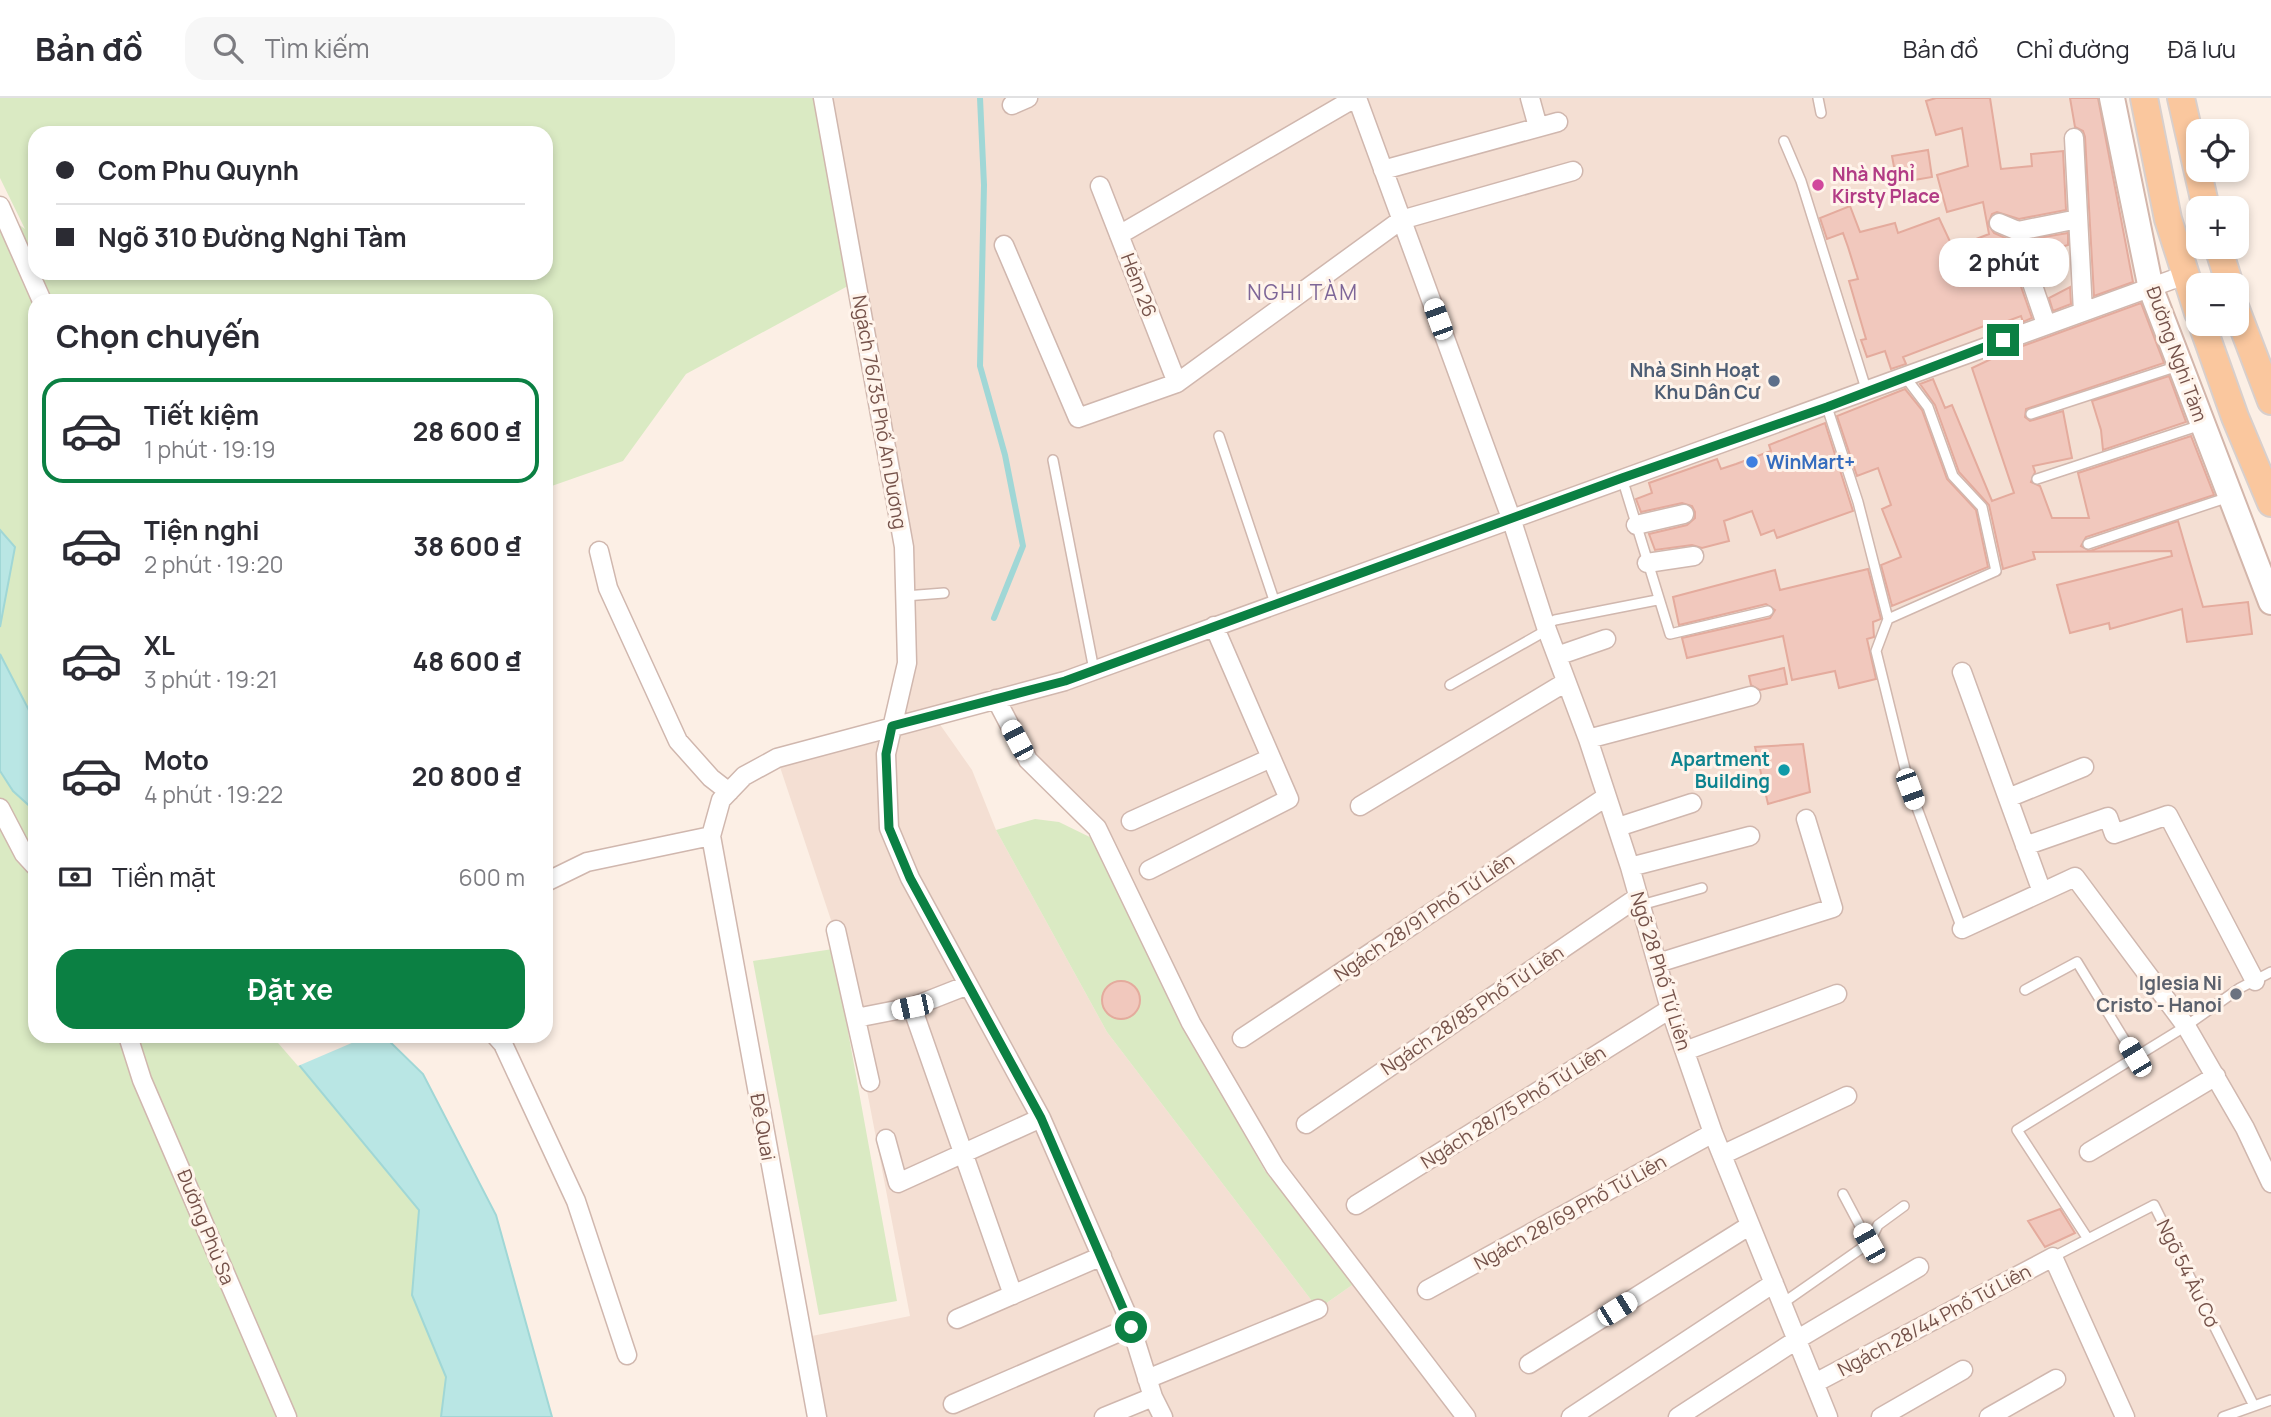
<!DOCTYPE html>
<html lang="vi">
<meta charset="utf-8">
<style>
body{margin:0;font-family:Manrope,sans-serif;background:#f7f7f7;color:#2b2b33;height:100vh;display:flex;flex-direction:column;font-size:26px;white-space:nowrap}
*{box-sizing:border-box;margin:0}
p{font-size:23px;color:#7c7c81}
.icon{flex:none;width:38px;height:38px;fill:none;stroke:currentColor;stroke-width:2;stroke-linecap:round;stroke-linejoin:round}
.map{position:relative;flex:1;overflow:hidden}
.sheet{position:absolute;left:28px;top:196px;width:525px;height:749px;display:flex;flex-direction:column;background:#fff;border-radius:21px;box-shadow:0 4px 10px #0003}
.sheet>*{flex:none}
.guide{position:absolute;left:28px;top:28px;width:525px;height:154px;border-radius:21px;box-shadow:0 4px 10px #0003;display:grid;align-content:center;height:154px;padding:0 28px;background:#fff}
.tools{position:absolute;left:2186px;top:21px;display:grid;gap:14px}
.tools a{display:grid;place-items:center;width:63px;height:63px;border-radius:14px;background:#fff;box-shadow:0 4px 10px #0003;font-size:35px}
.end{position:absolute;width:32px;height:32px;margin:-16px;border:9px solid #0b8043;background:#fff;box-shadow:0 0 0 4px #fff}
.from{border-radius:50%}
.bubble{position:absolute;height:49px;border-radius:21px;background:#fff;box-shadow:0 4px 10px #0003;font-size:23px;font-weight:700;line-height:49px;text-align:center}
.car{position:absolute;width:21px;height:42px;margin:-21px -10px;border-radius:9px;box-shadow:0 0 5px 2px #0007;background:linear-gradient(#fff 24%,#345 0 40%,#fff 0 76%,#345 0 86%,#fff 0)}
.guide b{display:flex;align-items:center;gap:24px;height:66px;font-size:26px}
.guide b+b{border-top:2px solid #e1e1e2}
.guide i{width:18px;height:18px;background:#2b2b33}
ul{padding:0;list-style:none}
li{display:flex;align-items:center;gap:21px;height:105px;margin:0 14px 10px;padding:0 14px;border:4px solid transparent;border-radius:21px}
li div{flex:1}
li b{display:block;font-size:26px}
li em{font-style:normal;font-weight:700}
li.on{border-color:#0b8043}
li>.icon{width:63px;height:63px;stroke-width:1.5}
h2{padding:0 28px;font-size:32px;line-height:84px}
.pay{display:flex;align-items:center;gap:18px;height:77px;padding:0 28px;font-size:26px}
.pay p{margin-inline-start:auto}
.primary-button{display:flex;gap:14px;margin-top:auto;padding:14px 28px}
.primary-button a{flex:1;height:80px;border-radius:21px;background:#0b8043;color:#fff;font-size:28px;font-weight:700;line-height:80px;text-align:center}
header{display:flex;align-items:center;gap:42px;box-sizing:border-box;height:98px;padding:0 35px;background:#fff;border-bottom:2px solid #e1e1e2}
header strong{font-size:33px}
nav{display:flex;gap:38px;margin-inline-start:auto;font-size:24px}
.search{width:490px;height:63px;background:#f7f7f7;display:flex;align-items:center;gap:18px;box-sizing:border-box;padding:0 24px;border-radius:21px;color:#7c7c81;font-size:26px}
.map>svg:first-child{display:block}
.residential{fill:#f4dfd3;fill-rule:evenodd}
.green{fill:#daeac3;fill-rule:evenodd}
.water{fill:#b9e6e4;stroke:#a0d7d6;stroke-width:2}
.pier{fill:#fcefe5}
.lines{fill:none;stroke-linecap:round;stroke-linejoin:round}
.stream{stroke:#a0d7d6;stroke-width:6}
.building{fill:#f1c8bd;stroke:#e4ab9d;stroke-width:2}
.lane-casing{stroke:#d0b7ae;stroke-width:12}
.street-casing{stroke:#d0b7ae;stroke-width:21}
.secondary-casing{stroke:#d3b6ab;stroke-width:28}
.primary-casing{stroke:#d8cfcc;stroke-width:30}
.lane{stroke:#fff;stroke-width:9}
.street{stroke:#fff;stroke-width:18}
.secondary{stroke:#fff;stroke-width:24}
.primary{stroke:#fac79e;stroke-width:26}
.route{stroke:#0b8043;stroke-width:9}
.hotel-dot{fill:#d1479c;stroke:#fff4eb;stroke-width:2.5}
.service-dot{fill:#5c6f8a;stroke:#fff4eb;stroke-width:2.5}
.shop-dot{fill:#3f7fe0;stroke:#fff4eb;stroke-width:2.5}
.culture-dot{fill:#0f9aa8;stroke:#fff4eb;stroke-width:2.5}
.worship-dot{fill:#6b7280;stroke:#fff4eb;stroke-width:2.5}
.labels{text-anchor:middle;stroke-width:6;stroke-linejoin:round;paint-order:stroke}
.hotel-label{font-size:19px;font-weight:bold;fill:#b23c85;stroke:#fff4eb;text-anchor:start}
.street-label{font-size:19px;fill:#75524a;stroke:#fff4eb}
.service-label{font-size:19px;font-weight:bold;fill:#4e5e75;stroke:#fff4eb;text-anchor:end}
.shop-label{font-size:19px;font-weight:bold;fill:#366cbe;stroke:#fff4eb;text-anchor:start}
.culture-label{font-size:19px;font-weight:bold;fill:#0d838f;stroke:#fff4eb;text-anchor:end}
.worship-label{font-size:19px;font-weight:bold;fill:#5b616d;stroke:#fff4eb;text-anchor:end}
.neighbourhood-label{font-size:21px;letter-spacing:2px;fill:#7e6698;stroke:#fff4eb}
</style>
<header>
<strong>Bản đồ</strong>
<div class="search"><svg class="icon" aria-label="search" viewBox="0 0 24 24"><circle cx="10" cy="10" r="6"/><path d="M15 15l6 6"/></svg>Tìm kiếm</div>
<nav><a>Bản đồ</a><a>Chỉ đường</a><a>Đã lưu</a></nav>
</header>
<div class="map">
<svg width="2271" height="1319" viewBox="0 0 2271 1319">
<rect width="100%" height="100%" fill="#fcefe5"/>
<path class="residential" d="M824,0H2111L2151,191L2271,504V1319H817L802,1240L910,1218L839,846L777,660L892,629L907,565L904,449ZM996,602L1028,662L1104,746L1269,1070L1355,1185L1318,1211L1107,934L996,732L972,672L934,618Z"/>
<path class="green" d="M0,0H825L857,183L686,276L623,363L546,390V203H35V624L0,556V529L15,450L0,432V113L25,131L0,80ZM35,35H546V175H35Z
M0,673L13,693L35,713V938H275L419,1112L412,1197L446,1279L441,1319H0Z
M1035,721L1059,724L1104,746L1183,927L1265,1073L1355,1185L1318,1211L1107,934L996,732Z
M833,851L897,1203L819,1217L753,863Z"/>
<path class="water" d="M0,432L15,449L0,529Z
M0,556L35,624V713L13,693L0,673Z
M275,938H384L423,976L496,1117L552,1319H441L446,1279L412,1197L419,1112Z"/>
<path class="pier" d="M272,938H368L298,968Z"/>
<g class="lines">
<path class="stream" d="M980,0L984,87L980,268L1005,357L1023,448L994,520"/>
</g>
<path class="building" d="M1936,0H1990L2001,71L2032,68L2031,56L2063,53L2066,112L2019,121L1997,114L1992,116L1988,126L1994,135L2014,144L2068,135V147L2018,162L2021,169L2018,180L2032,220L2023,224L2021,218L1994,228L1992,225L1903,259L1906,266L1891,271L1885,253L1867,259L1861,242L1866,241L1849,183L1858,181L1848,149L1843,135L1827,141L1820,120L1850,108L1860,134L1895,125L1898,135L1939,120L1953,150L1989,136L1983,104L1947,114L1937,77L1968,68L1962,30L1936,37L1926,3Z
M2070,0H2098L2133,184L2094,198L2085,39L2083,33L2075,29Z
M1928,52L1932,79L1897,85L1892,58Z
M2070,189L2071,206L2053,213L2049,200Z
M2141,205L2164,265L2026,311L2025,319L2030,323L2063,313L2072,360L2033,368L2035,374L2031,384L2040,388L2052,420H2089L2078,375L2191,338L2214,397L2086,439L2081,448L2090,453L2178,423L2203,509L2248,504L2252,536L2187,544L2182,511L2110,531L2109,525L2070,535L2057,487L2172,458L2171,453L2033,454L2035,461L2003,471L1989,407L1959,374L1935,307L1920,286L1933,281L1945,310L1952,307L1992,403L2014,395L1972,270L2006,254Z
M2169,278L2186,324L2103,352L2101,332L2092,303Z
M1905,291L1922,312L1947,381L1976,412L1988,469L1892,508L1881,467L1901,459L1882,411L1891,407L1878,370L1857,378L1837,318Z
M1825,325L1853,413L1777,440L1774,432L1761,437L1752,413L1724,423L1729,443L1702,450L1692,447L1655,452L1649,436L1687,427L1695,420V414L1692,408L1682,405L1641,414L1636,401L1652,395L1649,385L1717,361L1721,371L1736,366L1771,353L1769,347Z
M1868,471L1881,521L1873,524L1874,539L1867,541L1876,581L1839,590L1835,573L1792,582L1783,538L1687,560L1682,540L1770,520L1775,512L1766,506L1679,527L1673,499L1775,472L1780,492Z
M1784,570L1787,586L1760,592L1751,587L1749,578Z
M1803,646L1810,694L1768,706L1755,649Z
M1102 902a19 19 0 1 1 38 0a19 19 0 1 1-38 0Z
M2060,1111L2075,1135L2045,1149L2028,1123Z"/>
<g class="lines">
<g class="lane-casing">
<path id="lane" d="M1818,0L1821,15
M1784,43L1801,83L1867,294
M1827,309L1858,404L1888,521L1876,553L1910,691L1962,831
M2031,316L2178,268
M1219,338L1275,505
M1053,362L1094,572
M1622,380L1670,536L1768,513
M2037,381L2201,327
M2088,446L2229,399
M905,498L944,495
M1888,521L1996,473L1982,409L1953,378L1928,309L1906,280
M1545,527L1555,522L1657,502
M1450,587L1547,532
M1641,807L1702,790
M2025,892L2077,864L2135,959
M1843,1096L1869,1145
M2088,1141L2017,1032L2186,928L2240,890L2271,874
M2053,1159L2154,1107L2254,1308
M1783,1205L1869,1145L1878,1127L1904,1108
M2223,1319L2271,1302"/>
</g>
<g class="street-casing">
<path id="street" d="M823,0L904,449L907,565L886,656L889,730L910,780L1041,1020L1128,1219L1153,1299L1163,1319
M1357,0L1511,420L1547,532L1588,641L1630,769L1670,911L1713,1035L1828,1319
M1530,0L1538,29
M1012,7L1028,0
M2074,40L2083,214
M1383,72L1558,24
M1100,88L1177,285
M0,108L42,203
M1999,125L2018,133L2078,121
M1119,137L1355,0
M1004,147L1078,320L1177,285L1401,122L1573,73
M2029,176L2046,226
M1636,427L1684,416
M599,453L608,490L678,643L711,680L729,694
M1647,465L1694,458
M1557,558L1606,541
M1962,574L2042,794
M996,601L1028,662L1097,730L1191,925L1275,1069L1466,1319
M1588,641L1751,598
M2008,700L2084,669
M1360,708L1566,584
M0,710L24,756L35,768
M1131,723L1271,660
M1618,729L1692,705
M2025,748L2108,719L2114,736L2168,717L2255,883
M1630,769L1750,738
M1149,772L1289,701L1214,528
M546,784L587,764L711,738
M1962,831L2075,779L2186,928L2245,1030L2271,1085
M836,832L870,984
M1658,865L1833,810L1806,721
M912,909L1013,1197
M856,920L912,909L968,887
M128,938L142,982L287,1319
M496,938L503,946L576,1103L627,1257
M1242,940L1606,699
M1685,953L1837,896
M1306,1026L1638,799
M886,1041L898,1085L1041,1020
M2089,1054L2216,978
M1722,1057L1847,998
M1356,1107L1670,911
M1427,1192L1713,1035
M957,1221L1102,1158
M1529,1266L1749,1128
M1147,1281L1318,1211
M1815,1285L2053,1159L2125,1319
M953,1306L1131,1229
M817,1319L711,738L721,702L744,678L777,660L1065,583L2185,177
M1104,1319L1153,1299
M1571,1319L1774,1185
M1678,1319L1798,1241L1919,1169
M1881,1319L1963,1272
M1989,1319L2056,1281"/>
</g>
<g class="secondary-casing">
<path id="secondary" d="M2112,0L2151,191L2271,504"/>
</g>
<g class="primary-casing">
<path id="primary" d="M2144,0L2168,121L2198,215
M2181,0L2206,110
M2218,149L2230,187
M2236,211L2271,303
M2202,226L2235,319L2271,405"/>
</g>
<use href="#lane" class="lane"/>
<use href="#street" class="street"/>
<use href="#secondary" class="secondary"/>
<use href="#primary" class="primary"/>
</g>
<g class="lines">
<path class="route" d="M1131,1229L1041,1020L910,780L889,730L886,656L892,628L1065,583L1622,380L1827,309L2003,242"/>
</g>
<circle class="hotel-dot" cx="1818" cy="87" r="7"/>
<circle class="service-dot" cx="1774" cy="283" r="7"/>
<circle class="shop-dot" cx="1752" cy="364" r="7"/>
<circle class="culture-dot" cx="1784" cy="672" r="7"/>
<circle class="worship-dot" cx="2236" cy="896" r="7"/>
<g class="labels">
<g class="hotel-label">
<text x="1832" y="83">Nhà Nghỉ<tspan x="1832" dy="22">Kirsty Place</tspan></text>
</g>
<g class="street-label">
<text transform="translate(1139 187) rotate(69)" y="7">Hẻm 26</text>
<text transform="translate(2177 256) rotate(70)" y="7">Đường Nghi Tàm</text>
<text transform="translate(880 314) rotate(80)" y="7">Ngách 76/35 Phố An Dương</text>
<text transform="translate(1424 819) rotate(-34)" y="7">Ngách 28/91 Phố Tứ Liên</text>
<text transform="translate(1661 873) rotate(73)" y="7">Ngõ 28 Phố Tứ Liên</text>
<text transform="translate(1472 912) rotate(-34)" y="7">Ngách 28/85 Phố Tứ Liên</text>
<text transform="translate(1513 1009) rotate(-32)" y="7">Ngách 28/75 Phố Tứ Liên</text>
<text transform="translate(763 1029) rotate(80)" y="7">Đê Quai</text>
<text transform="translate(1570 1114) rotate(-29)" y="7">Ngách 28/69 Phố Tứ Liên</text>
<text transform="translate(206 1129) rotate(68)" y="7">Đường Phù Sa</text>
<text transform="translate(2188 1175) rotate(64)" y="7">Ngõ 54 Âu Cơ</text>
<text transform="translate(1934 1222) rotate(-28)" y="7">Ngách 28/44 Phố Tứ Liên</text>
</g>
<g class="service-label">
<text x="1760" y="279">Nhà Sinh Hoạt<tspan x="1760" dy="22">Khu Dân Cư</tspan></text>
</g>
<g class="shop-label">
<text x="1766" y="371">WinMart+</text>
</g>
<g class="culture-label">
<text x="1770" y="668">Apartment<tspan x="1770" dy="22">Building</tspan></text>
</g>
<g class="worship-label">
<text x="2222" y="892">Iglesia Ni<tspan x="2222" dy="22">Cristo - Hanoi</tspan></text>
</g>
<g class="neighbourhood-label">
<text x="1303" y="202">NGHI TÀM</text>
</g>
</g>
</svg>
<div class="tools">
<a><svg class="icon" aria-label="locate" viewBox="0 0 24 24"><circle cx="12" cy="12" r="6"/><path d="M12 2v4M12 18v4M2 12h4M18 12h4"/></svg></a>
<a>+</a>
<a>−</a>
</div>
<i class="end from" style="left:1131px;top:1229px"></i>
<i class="end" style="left:2003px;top:242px"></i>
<div class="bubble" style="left:1939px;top:140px;width:130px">2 phút</div>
<i class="car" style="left:1438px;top:221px;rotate:340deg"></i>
<i class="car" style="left:1017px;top:642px;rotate:332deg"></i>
<i class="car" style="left:1910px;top:691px;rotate:160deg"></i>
<i class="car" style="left:912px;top:909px;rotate:258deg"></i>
<i class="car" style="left:2135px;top:959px;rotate:329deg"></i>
<i class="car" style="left:1869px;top:1145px;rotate:331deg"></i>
<i class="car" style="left:1617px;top:1211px;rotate:58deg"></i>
<div class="guide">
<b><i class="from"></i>Com Phu Quynh</b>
<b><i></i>Ngõ 310 Đường Nghi Tàm</b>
</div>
<section class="sheet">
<h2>Chọn chuyến</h2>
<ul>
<li class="on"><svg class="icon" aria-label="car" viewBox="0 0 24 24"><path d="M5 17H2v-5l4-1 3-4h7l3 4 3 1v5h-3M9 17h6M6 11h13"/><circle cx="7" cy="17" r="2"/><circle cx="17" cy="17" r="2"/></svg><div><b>Tiết kiệm</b><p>1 phút · 19:19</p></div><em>28 600 ₫</em></li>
<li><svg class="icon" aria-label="car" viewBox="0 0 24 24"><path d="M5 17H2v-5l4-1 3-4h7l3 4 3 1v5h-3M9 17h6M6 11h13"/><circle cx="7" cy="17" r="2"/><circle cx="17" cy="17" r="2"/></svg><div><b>Tiện nghi</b><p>2 phút · 19:20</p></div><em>38 600 ₫</em></li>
<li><svg class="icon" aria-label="car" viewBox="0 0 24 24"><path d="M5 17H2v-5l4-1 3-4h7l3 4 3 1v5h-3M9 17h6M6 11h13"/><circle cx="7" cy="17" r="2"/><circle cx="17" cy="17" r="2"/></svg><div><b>XL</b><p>3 phút · 19:21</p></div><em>48 600 ₫</em></li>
<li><svg class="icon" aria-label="car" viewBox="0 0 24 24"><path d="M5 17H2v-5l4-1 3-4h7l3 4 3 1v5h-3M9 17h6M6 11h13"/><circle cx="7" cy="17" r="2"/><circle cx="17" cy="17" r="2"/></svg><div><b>Moto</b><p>4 phút · 19:22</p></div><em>20 800 ₫</em></li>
</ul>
<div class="pay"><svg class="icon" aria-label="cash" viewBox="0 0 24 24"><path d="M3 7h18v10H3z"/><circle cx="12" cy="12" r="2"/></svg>Tiền mặt<p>600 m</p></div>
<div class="primary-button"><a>Đặt xe</a></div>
</section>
</div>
